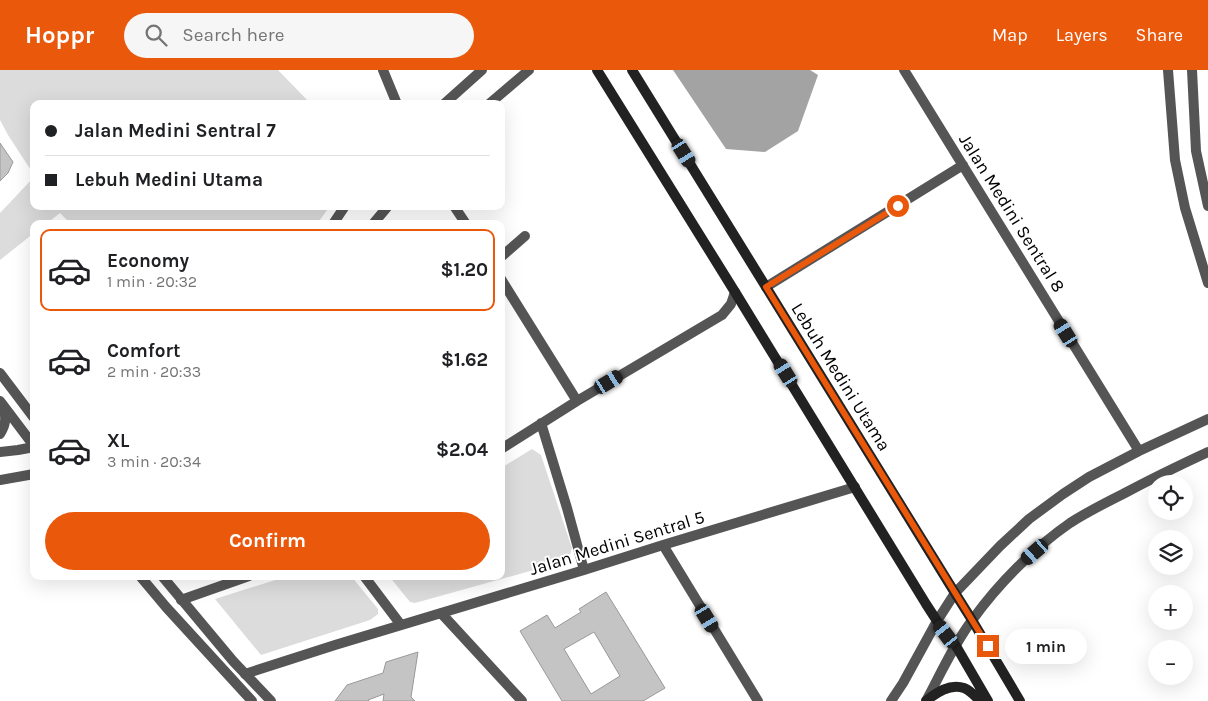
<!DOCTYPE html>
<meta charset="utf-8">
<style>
body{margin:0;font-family:Karla,sans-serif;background:#f6f6f6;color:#202124;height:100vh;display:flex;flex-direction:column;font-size:19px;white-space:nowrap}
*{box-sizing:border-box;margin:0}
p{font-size:16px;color:#757577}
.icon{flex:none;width:28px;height:28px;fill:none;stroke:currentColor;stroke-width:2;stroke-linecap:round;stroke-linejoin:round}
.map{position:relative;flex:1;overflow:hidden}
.drawer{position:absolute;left:30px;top:150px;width:475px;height:360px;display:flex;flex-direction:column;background:#fff;border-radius:10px;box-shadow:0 5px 20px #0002}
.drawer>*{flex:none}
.hud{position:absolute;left:30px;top:30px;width:475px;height:110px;border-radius:10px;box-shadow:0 5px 20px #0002;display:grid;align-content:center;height:110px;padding:0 15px;background:#fff}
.tools{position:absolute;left:1148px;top:405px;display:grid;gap:10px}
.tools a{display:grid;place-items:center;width:45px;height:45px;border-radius:50%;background:#fff;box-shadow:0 5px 20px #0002;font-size:25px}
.end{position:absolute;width:22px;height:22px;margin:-11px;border:6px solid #ea580c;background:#fff;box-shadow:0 0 0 2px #fff}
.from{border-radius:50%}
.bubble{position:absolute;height:35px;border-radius:18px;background:#fff;box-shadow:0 5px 20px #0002;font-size:16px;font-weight:700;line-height:35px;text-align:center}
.car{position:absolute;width:15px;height:30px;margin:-15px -8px;border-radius:6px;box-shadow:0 0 4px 1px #0007;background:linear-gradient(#222 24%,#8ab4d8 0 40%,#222 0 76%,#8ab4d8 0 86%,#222 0)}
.hud b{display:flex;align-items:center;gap:18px;height:48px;font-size:19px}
.hud b+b{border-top:1px solid #e0e0e0}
.hud i{width:12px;height:12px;background:#202124}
ul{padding:9px 0 0;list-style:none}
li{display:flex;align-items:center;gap:15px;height:82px;margin:0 10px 8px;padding:0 5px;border:2px solid transparent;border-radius:10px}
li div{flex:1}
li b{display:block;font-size:19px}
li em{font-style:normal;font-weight:700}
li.on{border-color:#ea580c}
li>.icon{width:45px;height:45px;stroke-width:1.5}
.primary-button{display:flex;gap:10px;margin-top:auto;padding:10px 15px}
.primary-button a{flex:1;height:58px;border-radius:30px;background:#ea580c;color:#fff;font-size:20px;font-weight:700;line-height:58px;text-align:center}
header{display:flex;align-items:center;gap:30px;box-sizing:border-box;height:70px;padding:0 25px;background:#ea580c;color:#fff}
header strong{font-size:24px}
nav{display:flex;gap:28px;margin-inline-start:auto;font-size:18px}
.search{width:350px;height:45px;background:#f6f6f6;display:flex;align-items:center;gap:12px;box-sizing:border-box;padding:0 18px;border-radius:28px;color:#757577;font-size:19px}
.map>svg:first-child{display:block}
.green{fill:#dcdcdc}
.water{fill:#a3a3a3}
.building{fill:#c4c4c4;stroke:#999;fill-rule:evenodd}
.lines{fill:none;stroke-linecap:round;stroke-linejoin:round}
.minor{stroke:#555;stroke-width:10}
.tertiary{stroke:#555;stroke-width:10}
.secondary{stroke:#222;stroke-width:10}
.route{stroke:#ea580c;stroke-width:6}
.labels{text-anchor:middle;stroke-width:4;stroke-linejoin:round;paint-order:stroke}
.street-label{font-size:18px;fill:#000;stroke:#fff}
</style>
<header>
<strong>Hoppr</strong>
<div class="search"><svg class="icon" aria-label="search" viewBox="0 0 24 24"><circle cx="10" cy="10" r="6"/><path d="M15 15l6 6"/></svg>Search here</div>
<nav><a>Map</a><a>Layers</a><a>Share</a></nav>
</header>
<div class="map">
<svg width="1208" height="631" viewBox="0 0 1208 631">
<rect width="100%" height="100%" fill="#fff"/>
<path class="green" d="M0,0H278L311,34H34V105L8,65L0,50Z
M34,107V136H330L317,154H71L60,143L46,154H34V163L0,190V143Z
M532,379L541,385L572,478L570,485L559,493L415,533L410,532L389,506H501V398Z
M288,506H351L378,539V544L370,550L261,585L215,529Z"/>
<path class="water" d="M673,0H810L818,5L798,61L765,82L726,79Z"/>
<path class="building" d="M0,73L13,92L8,103L0,111Z
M606,522L665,618L643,631H562L520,561L547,545L555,558L581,542L579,539ZM594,562L620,606L591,624L564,579Z
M418,582L411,627L415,631H383L384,624L368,630L369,631H335L347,615L383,603L386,592Z"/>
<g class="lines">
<path class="minor" d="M383,0L397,34
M904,0L1139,381
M444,34L482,0
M489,34L529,0
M454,136L466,154
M333,154L345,136
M373,154L388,136
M501,187L525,166
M501,209L577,331
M766,217L963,95
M541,353L567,438L584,500
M501,379L577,331L722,245L731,234L735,222
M0,382L18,380L34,377
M0,410L34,404
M663,475L758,631
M364,506L401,555
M181,530L249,506
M441,543L522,631
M245,604L335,575L584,500L663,475L855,417
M891,631L903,613L937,551L955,523L1000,476L1029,449L1063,424L1089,407L1139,381L1208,349
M926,631C941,603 954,574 973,549C999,513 1034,478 1070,453C1087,442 1105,433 1123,424C1151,409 1180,395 1208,382"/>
<path class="tertiary" d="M1168,0L1175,90L1185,138L1208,213
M1192,0L1196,81L1208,136
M0,303L34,348
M0,331L34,376
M0,364C6,355 6,348 4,339
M140,506L166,537L252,631
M162,506L233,591L271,631"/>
<path class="secondary" d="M597,0L735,222L926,534L937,551L956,576L988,631
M632,0L955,523L972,550L1020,631
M926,631C936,623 950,613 964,618C970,620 975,626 980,631"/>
</g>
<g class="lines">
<path class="route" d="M898,136L766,217L988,576"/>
</g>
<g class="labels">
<g class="street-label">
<text transform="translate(1012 143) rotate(58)" y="6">Jalan Medini Sentral 8</text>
<text transform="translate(841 307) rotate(58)" y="6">Lebuh Medini Utama</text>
<text transform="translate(617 473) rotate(-17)" y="6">Jalan Medini Sentral 5</text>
</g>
</g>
</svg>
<div class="tools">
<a><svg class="icon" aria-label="locate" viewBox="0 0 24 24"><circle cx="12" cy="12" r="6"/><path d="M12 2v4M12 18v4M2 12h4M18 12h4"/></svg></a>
<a><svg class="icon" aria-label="layers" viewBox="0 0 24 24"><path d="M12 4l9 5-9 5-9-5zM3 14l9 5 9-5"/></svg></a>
<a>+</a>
<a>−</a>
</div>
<i class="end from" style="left:898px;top:136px"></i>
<i class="end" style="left:988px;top:576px"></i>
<div class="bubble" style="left:1005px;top:559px;width:82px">1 min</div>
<i class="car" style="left:684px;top:83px;rotate:148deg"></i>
<i class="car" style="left:1066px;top:263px;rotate:328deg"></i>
<i class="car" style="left:786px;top:303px;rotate:328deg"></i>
<i class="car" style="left:609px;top:312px;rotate:59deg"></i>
<i class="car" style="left:1035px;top:482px;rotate:229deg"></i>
<i class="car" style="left:707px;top:548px;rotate:149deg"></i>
<i class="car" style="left:946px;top:564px;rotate:323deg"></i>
<div class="hud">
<b><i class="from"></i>Jalan Medini Sentral 7</b>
<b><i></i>Lebuh Medini Utama</b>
</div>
<section class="drawer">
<ul>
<li class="on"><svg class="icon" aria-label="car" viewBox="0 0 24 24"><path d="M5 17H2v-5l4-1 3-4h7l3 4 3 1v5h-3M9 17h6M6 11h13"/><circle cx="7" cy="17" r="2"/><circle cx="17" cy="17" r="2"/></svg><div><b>Economy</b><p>1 min · 20:32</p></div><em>$1.20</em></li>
<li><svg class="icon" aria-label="car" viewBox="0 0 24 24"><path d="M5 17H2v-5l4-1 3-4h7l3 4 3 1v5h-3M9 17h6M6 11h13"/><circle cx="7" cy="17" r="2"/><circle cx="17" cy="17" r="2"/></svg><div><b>Comfort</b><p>2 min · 20:33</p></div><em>$1.62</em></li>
<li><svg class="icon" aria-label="car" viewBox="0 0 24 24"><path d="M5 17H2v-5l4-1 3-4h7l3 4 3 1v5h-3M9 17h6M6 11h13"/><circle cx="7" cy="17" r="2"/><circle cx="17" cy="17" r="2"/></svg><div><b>XL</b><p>3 min · 20:34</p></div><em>$2.04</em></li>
</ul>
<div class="primary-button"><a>Confirm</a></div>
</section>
</div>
